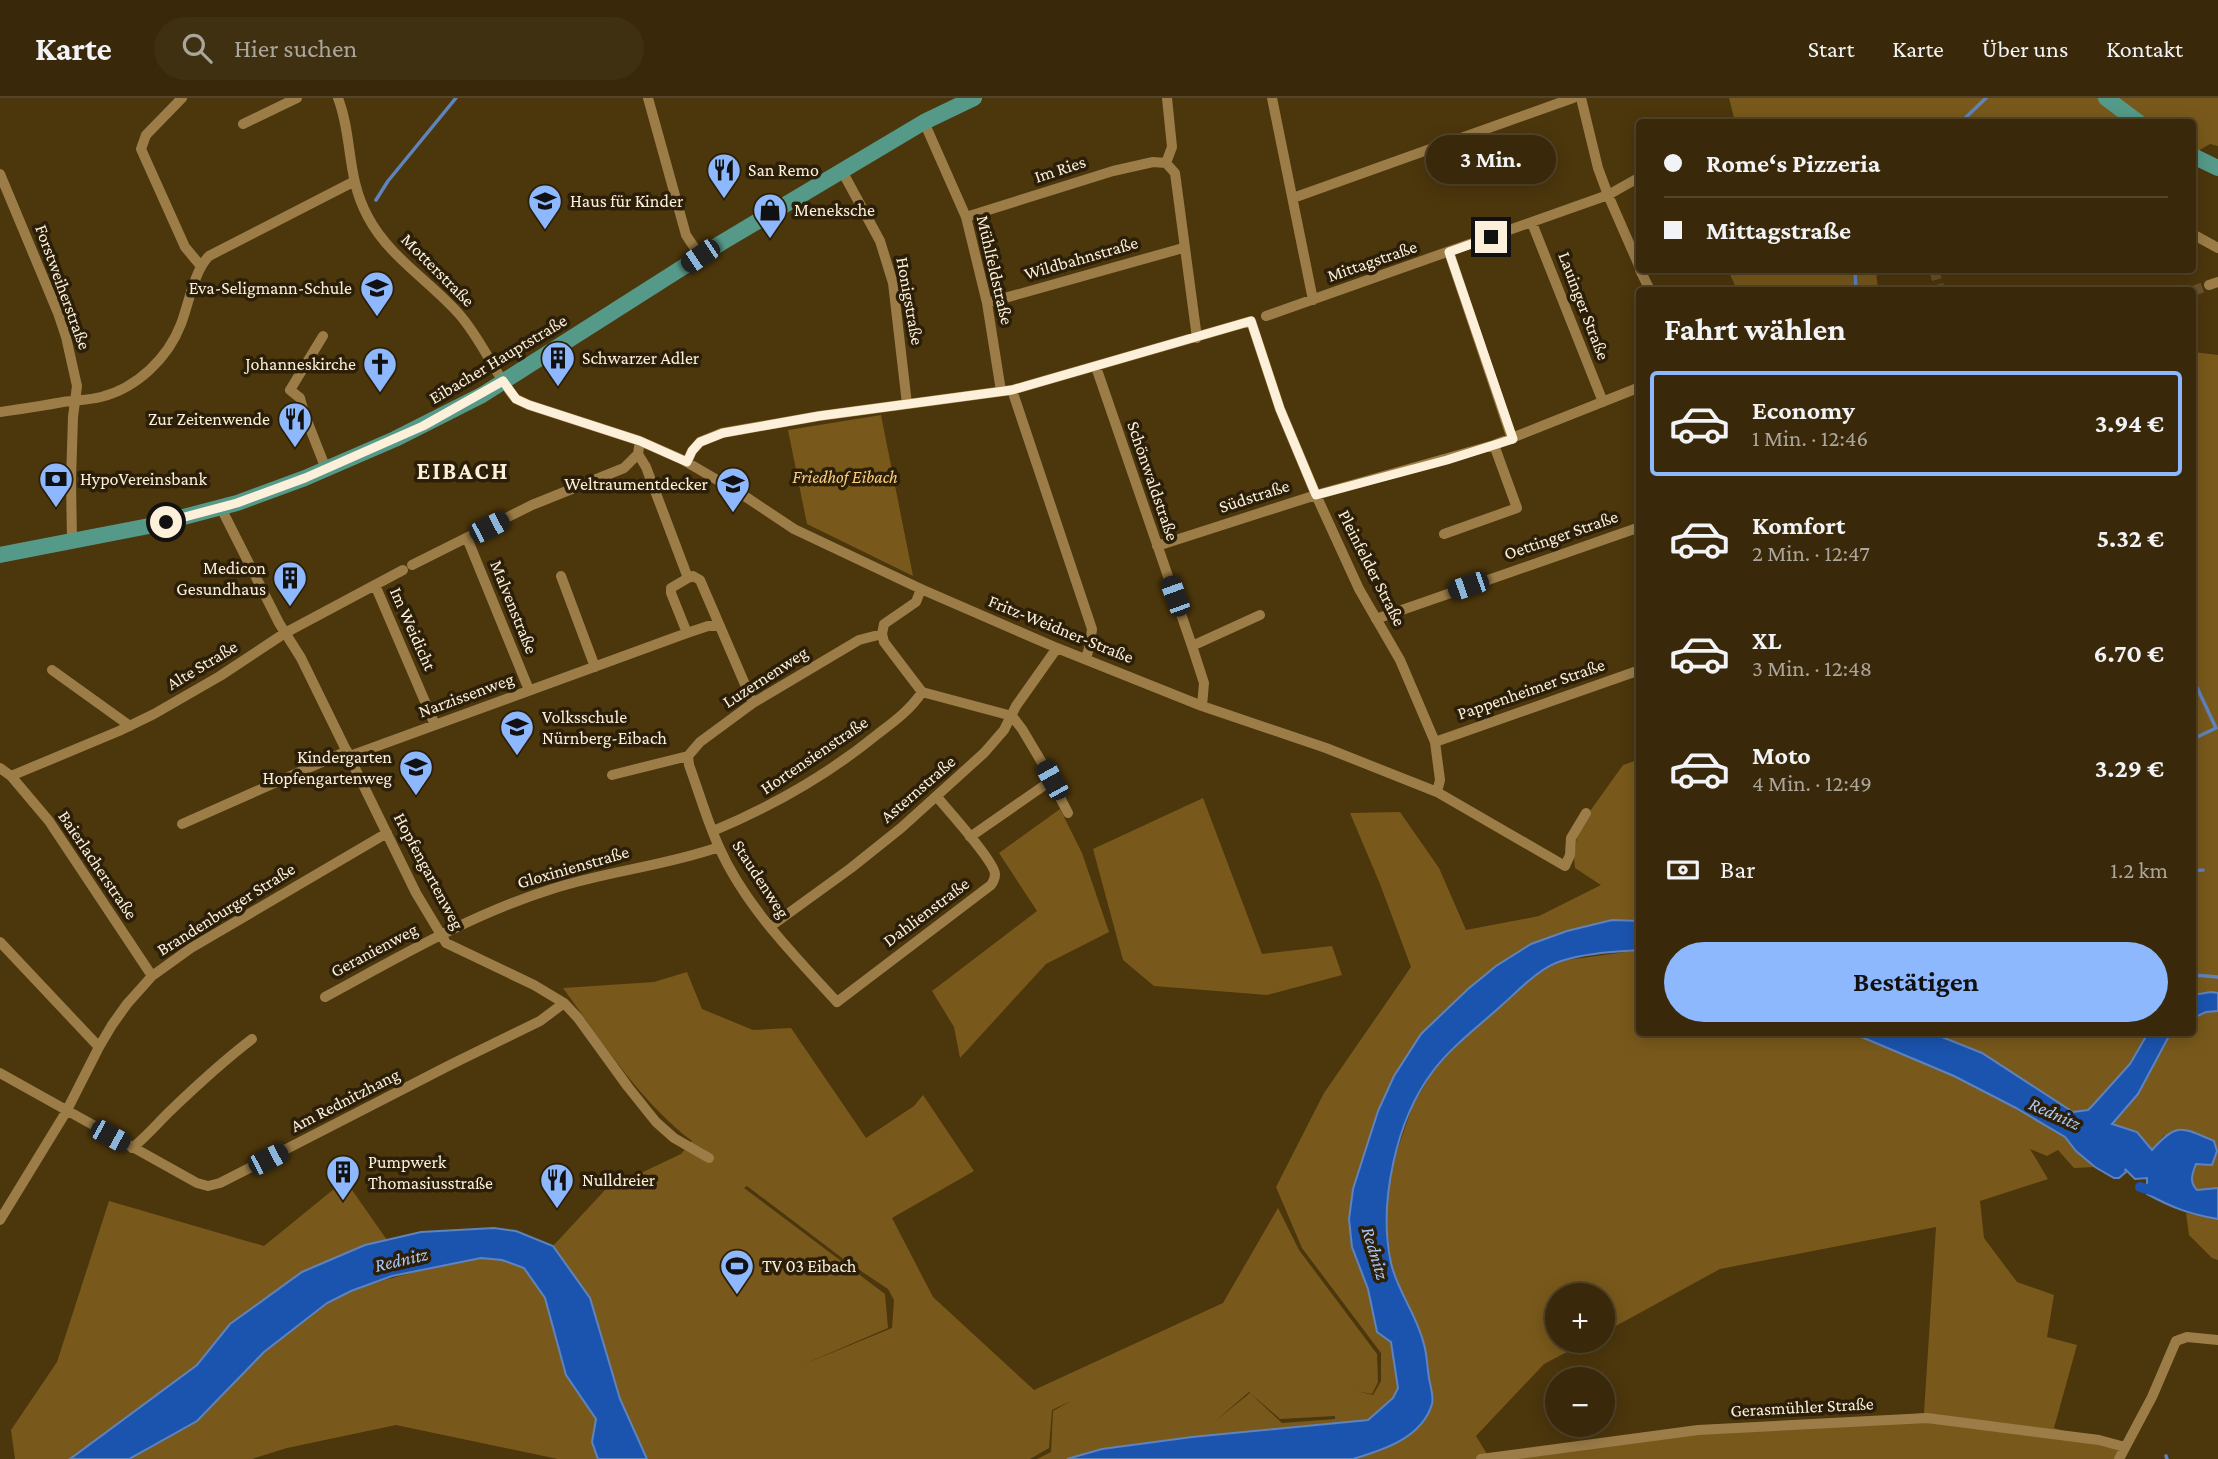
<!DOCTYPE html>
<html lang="de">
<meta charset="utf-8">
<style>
body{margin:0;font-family:"Crimson Pro",serif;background:#403012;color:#f1f3f6;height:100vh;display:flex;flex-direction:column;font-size:26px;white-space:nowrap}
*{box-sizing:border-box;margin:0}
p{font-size:23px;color:#aba69c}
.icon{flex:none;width:38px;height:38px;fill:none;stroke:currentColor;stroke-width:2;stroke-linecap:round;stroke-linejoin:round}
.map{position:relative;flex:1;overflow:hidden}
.panel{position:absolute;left:1636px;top:189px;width:560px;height:749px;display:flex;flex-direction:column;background:#392809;border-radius:7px;box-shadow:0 4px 18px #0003,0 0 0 2px #53442a}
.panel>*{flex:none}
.top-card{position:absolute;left:1636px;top:21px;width:560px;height:154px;border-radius:7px;box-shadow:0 4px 18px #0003,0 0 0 2px #53442a;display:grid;align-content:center;height:154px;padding:0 28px;background:#392809}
.fabs{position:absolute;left:1545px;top:1185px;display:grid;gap:14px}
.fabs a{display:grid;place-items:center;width:70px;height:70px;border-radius:50%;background:#392809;box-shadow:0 4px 18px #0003,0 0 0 2px #53442a;font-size:35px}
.end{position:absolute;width:32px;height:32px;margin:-16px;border:9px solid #fdf0da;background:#111;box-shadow:0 0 0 4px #111}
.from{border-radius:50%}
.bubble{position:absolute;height:49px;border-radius:24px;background:#392809;box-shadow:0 4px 18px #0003,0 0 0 2px #53442a;font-size:23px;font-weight:700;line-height:49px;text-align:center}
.car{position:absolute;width:21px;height:42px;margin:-21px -10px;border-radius:9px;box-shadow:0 0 5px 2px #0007;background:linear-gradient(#222 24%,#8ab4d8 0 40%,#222 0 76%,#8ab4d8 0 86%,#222 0)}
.top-card b{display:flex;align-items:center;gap:24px;height:66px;font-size:26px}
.top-card b+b{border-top:2px solid #53442a}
.top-card i{width:18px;height:18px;background:#f1f3f6}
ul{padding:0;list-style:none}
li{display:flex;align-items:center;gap:21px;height:105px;margin:0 14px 10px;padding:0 14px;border:4px solid transparent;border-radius:7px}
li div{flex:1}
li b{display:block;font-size:26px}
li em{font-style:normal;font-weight:700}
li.on{border-color:#8eb8fd}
li>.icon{width:63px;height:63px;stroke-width:1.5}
h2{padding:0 28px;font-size:32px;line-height:84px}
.pay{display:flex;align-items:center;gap:18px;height:77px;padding:0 28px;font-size:26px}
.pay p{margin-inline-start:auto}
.primary-button{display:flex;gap:14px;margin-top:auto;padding:14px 28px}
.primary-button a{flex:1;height:80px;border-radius:42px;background:#8eb8fd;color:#111;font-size:28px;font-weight:700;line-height:80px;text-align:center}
header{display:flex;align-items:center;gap:42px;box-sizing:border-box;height:98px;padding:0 35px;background:#392809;border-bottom:2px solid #53442a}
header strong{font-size:33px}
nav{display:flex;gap:38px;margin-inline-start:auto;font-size:24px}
.search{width:490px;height:63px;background:#403012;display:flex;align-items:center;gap:18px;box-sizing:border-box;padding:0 24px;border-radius:38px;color:#aba69c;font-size:26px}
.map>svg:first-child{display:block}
.green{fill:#79591b;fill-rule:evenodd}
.water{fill:#1b54af;stroke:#5f83bc;stroke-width:2}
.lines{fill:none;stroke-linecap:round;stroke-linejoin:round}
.stream{stroke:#5f83bc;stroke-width:3.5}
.canal{stroke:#1b54af;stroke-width:10}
.street-tunnel{stroke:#67522b;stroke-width:10;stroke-dasharray:10 5;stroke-linecap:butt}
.street{stroke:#9c7d48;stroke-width:10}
.primary{stroke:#559a89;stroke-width:16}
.route{stroke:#fdf0da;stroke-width:9}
.labels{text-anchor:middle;stroke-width:7;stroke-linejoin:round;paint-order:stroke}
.street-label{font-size:18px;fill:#fdf0da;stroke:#2c1f09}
.poi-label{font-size:18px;fill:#fdf0da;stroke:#2c1f09;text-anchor:start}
.park-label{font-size:18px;font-style:italic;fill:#fecf7e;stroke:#2c1f09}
.water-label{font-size:19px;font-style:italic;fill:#abc9f8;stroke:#2c1f09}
.district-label{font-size:24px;font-weight:bold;letter-spacing:2px;fill:#fdf0da;stroke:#2c1f09}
</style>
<header>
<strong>Karte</strong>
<div class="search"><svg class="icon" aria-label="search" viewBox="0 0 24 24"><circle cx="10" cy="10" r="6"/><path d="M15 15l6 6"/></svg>Hier suchen</div>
<nav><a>Start</a><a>Karte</a><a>Über uns</a><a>Kontakt</a></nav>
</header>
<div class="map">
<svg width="2218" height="1361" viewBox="0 0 2218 1361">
<rect width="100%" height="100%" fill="#4c360c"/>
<path class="green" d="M1729,0H2218V48L2210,46L2198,53L2193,50V24H2146L2136,19L2135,24H2016L2012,21L2007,24H1735Z
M1728,172H1876L1878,192H1737Z
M2193,254L2218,257V895L2211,894L2193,897Z
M881,317L913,478L807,426L788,332Z
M1640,661V823L1612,822L1496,868L1468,891L1421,936L1394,978L1378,1013L1368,1191L1377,1233L1391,1244L1398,1290L1393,1300L1368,1322L1192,1339L1102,1351L1067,1361H1037L1051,1354L1053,1313L1071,1303L1052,1312L1049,1350L1030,1361H647L620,1301L590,1200L553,1148L605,1092L681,1056L692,1043C639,1003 602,943 563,890L654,884L687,874L702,911L753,932L791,930L866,1040L914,1008L923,997L974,1073L892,1120L933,1199L1034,1292L1223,1205L1278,1110L1299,1152L1377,1256L1378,1284L1372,1296L1356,1293L1373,1297L1381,1283V1255L1302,1150L1276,1089L1324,995L1411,869L1380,786L1350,715L1400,714L1439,770L1466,832L1539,818L1601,787L1575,770L1574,760L1578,730L1623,667ZM747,1088L846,1163L888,1191L894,1202L892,1230L802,1267L888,1230L885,1196L744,1090ZM1249,1294L1280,1321L1335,1318V1321L1282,1325L1250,1295L1214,1324Z
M1203,700L1262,856L1332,848L1342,877L1267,897L1154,888L1123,862L1093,751Z
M1060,711L1082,755L1109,834L1046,866L960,960L954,929L932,893L1037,813L999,755Z
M1640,852V934L1852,935L1954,978L2016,1010L2065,1040L2095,1069L2074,1070L2058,1052L2047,1058L2030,1051L2048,1081L1980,1103L1984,1140L2017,1184L2054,1197L2047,1239L2077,1247L2054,1330L2123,1350L2118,1361H1506L1703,1335L1924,1315L1936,1129L1720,1171L1603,1235V1197H1558V1242L1588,1243L1544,1266L1476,1338L1490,1361H1353L1377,1354L1407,1339L1403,1197L1391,1165L1387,1130V1098L1393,1064L1413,1007L1433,973L1462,942L1535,878L1560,863Z
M2218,913V1090L2196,1093C2189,1083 2192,1076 2196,1066L2164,1037L2152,1052L2137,1034L2111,1026L2138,996L2169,940L2174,935L2193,934V920L2206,914Z
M1932,935H2148L2130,966L2093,1007L2088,1012L2073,1014L1982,955Z
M345,1082L387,1142L365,1147L302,1174L230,1226L198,1267L70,1361H15L11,1332L57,1264L109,1103L264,1148Z
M2186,1115L2218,1121V1162L2212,1160L2189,1137Z
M481,1160L502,1162L524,1170L545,1200L566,1277L596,1321L592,1344L598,1361H558L396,1327L287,1350L252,1361H129L327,1205C378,1179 426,1172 481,1160Z"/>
<path class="water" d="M1612,822L1640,823V852C1614,854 1585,855 1561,863C1539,870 1519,892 1502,907C1479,928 1452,948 1433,973C1396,1022 1378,1105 1391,1165C1397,1192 1416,1216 1423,1243C1427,1254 1427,1268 1429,1280C1430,1287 1434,1298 1432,1306C1422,1340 1383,1352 1353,1361H1067L1102,1351L1192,1339L1368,1322L1393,1300L1398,1290L1391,1244L1377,1234L1368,1191L1352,1149L1349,1121L1353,1091L1378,1013L1394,978L1421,936L1468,891L1496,868L1531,846L1567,833Z
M2211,894L2218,895V913L2206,914L2193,920V897Z
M1852,935H1932L1982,955L2073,1014L2088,1012L2093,1007L2130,966L2148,935H2174L2168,940L2138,996L2112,1026L2137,1034L2152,1052C2177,1024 2181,1029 2214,1043L2217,1053L2212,1067L2196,1066C2192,1076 2189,1084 2197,1092L2218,1090V1121C2189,1116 2173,1110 2147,1096V1080L2135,1081L2125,1071L2126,1074L2119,1080H2114L2095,1069L2076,1053L2065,1039L2016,1010L1954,978Z
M494,1130L516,1133L553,1148L590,1200L620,1301L647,1361H598L592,1344L596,1321L566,1277L545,1200L524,1170L502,1162L481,1160L392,1178L351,1193L327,1205L264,1254L197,1323L129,1361H70L197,1267L230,1226L302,1174L365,1147L421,1134Z"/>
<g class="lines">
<path class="stream" d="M1961,24L1986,0
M376,102L388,83L456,0
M1855,172L1856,192
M2193,581L2216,630
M2193,641L2216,630
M2193,773L2203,772
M2193,877L2218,879
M2166,1358L2167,1361"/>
<path class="canal" d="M2140,1089L2161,1095"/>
<path class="street-tunnel" d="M1934,172L1940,192
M2193,193L2209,187"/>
<path class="street" d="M182,0L146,37L141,51L185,149L200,167
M338,0C353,39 346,79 368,119C389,159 430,183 459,216C482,242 494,275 516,301L529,307L640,343L683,362L743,397L794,431L921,491L1057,550L1202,608L1326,650L1437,694L1565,768L1570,757L1571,740L1586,715
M648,0L686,137L700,158
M1272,0L1313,202
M1581,0L1598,70L1608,97L1640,170
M924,24L966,119L987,205L1001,293
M1734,24H1735
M243,26L297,0
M1166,65L1172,49L1167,0
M842,73L880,143L893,185L907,306
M0,76L58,215L66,239L77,288L73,319L71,382L72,443
M1293,100L1573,0
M966,119L1113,73L1153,64L1166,65L1175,75L1197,240
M1532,125L1603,304
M2196,138L2218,150
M1449,154L1512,341
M1640,172L1650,192
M2209,187L2218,184
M987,205L1183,150
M1266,218L1608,97L1640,79
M323,238L290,292L300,300L304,315L326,371
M1096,269L1192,548L1204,585L1202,608
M1012,292L1092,531L1090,547L1086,560
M0,314C21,311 42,308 63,304C76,302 89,302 101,299C137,290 168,260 181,226C189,205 194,173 209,158L353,84
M638,356L646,369L688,480L693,478L700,482L753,605
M687,364L692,353L700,344L722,335L819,318L1012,292L1251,223L1280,311L1316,397L1359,491L1400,562L1435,644L1440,682L1437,694
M221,410L279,525L301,560L416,795L446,845L534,887L564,905L578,920L628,989L656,1024L674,1040L709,1060
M1444,436L1517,410L1494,347
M467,440L529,592
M1157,448L1316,397L1494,347L1640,289
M412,467L532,407L624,370L638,356L639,349
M561,478L595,569
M375,487L435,627
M1376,521L1640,429
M687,535L671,495V490L688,480
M882,536L884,544L922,594L1012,618L1022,631L1044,668L1068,715
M882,536L884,526L916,504L921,491
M1192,548L1260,517
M52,572L130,628
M1435,644L1640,572
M350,658L687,535L708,528H720
M688,658L689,667C699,694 707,723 719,749C745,808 794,857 837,904L991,787C994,783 995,781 995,776C994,763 948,712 937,699
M0,670L11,678L49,723L152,878
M612,677L688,658L700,644L753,605L859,542L882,536
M11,678L119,633L154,616L220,578L285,535L403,472
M182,726L347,653
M713,733C773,708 829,676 879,635C895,623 911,611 922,594
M970,739L1052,682
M771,828L851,770L901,730L984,655L1004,632L1016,608L1057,550
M0,844L99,949
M325,899C399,859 472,816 552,791C607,773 665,768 719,749
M0,975L197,1085L208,1088L220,1085L452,966L540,923L564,905
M132,1050C146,1039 156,1027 168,1015C195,989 222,964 252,941
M0,1122L66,1014L99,949L112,927L127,906L152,878L191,850L387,735
M1481,1361L1698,1332L1927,1320L2099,1342L2125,1349
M2119,1361L2152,1299L2176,1243L2187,1239L2218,1242"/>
<path class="primary" d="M2106,0L2138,24
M2193,58L2218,70
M0,457L149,428L237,405L305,380L395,341L482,297L721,145L924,24L974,0"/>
</g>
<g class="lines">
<path class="route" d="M166,424L237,405L305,380L423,328L503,283L516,301L529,307L640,343L687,364L692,353L700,344L723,335L819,318L1012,292L1251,223L1280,311L1316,397L1447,362L1513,341L1449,154L1491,139"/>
</g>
<defs>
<g id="restaurant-pin" transform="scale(1.75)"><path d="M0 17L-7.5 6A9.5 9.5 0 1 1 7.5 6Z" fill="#8eb8fd" stroke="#2c1f09"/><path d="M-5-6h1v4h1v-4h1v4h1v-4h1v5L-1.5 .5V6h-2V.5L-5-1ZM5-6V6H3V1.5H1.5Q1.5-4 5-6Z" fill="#111"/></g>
<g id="school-pin" transform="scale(1.75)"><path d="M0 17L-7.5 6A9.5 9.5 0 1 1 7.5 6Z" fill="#8eb8fd" stroke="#2c1f09"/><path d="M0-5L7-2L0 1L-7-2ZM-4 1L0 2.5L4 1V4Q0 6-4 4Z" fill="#111"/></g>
<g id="shop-pin" transform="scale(1.75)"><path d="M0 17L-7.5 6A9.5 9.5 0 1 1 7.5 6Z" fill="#8eb8fd" stroke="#2c1f09"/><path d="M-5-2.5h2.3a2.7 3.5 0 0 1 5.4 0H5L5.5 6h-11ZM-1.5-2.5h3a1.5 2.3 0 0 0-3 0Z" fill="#111"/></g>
<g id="building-pin" transform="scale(1.75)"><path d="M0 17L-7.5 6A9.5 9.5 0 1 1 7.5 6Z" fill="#8eb8fd" stroke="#2c1f09"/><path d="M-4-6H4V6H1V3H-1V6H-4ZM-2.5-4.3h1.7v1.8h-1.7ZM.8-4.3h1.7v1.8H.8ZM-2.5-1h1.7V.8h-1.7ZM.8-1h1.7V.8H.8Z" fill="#111"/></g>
<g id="church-pin" transform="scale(1.75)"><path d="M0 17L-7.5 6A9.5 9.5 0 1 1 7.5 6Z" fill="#8eb8fd" stroke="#2c1f09"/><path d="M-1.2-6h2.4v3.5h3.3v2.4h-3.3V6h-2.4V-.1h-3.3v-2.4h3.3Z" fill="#111"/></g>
<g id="bank-pin" transform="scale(1.75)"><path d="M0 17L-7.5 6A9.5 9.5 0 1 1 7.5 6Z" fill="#8eb8fd" stroke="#2c1f09"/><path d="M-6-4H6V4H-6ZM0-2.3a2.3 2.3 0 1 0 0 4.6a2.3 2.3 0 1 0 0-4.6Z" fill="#111"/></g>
<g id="stadium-pin" transform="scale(1.75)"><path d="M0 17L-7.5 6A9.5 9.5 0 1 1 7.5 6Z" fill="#8eb8fd" stroke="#2c1f09"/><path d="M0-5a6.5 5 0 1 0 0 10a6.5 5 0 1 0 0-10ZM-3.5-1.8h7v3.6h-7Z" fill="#111"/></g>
</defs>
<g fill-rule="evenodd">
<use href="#restaurant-pin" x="724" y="72"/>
<use href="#school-pin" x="545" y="103"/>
<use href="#shop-pin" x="770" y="112"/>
<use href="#school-pin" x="377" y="190"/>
<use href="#building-pin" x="558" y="260"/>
<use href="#church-pin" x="380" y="266"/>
<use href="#restaurant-pin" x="295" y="321"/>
<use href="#bank-pin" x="56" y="381"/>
<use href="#school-pin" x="733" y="386"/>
<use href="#building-pin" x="290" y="480"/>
<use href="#school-pin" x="517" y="629"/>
<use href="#school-pin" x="416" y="669"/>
<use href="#building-pin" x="343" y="1074"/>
<use href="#restaurant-pin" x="557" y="1082"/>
<use href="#stadium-pin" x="737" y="1168"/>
</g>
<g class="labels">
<g class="street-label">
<text transform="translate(1060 71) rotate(-18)" y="6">Im Ries</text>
<text transform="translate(1081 160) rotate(-16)" y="6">Wildbahnstraße</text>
<text transform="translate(1372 163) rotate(-19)" y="6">Mittagstraße</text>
<text transform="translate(438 172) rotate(45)" y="6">Motterstraße</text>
<text transform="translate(995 172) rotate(77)" y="6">Mühlfeldstraße</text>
<text transform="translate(63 189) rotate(70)" y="6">Forstweiherstraße</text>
<text transform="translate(910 203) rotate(80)" y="6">Honigstraße</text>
<text transform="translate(1584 208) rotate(69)" y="6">Lauinger Straße</text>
<text transform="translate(498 261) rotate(-31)" y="6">Eibacher Hauptstraße</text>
<text transform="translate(1153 383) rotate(71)" y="6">Schönwaldstraße</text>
<text transform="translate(1254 398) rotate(-18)" y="6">Südstraße</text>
<text transform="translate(1561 437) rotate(-19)" y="6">Oettinger Straße</text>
<text transform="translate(1372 470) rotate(63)" y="6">Pleinfelder Straße</text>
<text transform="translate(514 509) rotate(68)" y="6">Malvenstraße</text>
<text transform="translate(413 531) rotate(66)" y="6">Im Weidicht</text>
<text transform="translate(1061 531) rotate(22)" y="6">Fritz-Weidner-Straße</text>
<text transform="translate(202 567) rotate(-31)" y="6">Alte Straße</text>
<text transform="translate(765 579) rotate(-33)" y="6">Luzernenweg</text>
<text transform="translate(1531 591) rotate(-19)" y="6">Pappenheimer Straße</text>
<text transform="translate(466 597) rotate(-20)" y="6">Narzissenweg</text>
<text transform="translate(814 657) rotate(-34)" y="6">Hortensienstraße</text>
<text transform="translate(918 691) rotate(-41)" y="6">Asternstraße</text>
<text transform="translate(98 767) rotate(56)" y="6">Baierlacherstraße</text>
<text transform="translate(573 769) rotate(-16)" y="6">Gloxinienstraße</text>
<text transform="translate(429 773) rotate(62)" y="6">Hopfengartenweg</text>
<text transform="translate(761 781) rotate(57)" y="6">Staudenweg</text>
<text transform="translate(226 811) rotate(-32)" y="6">Brandenburger Straße</text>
<text transform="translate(926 814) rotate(-37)" y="6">Dahlienstraße</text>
<text transform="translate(374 852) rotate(-28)" y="6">Geranienweg</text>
<text transform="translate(345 1002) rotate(-27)" y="6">Am Rednitzhang</text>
<text transform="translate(1802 1309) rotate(-3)" y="6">Gerasmühler Straße</text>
</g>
<g class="poi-label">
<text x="748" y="78">San Remo</text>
<text x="570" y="109">Haus für Kinder</text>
<text x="794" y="118">Meneksche</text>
<text x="352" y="196" text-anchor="end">Eva-Seligmann-Schule</text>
<text x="582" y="266">Schwarzer Adler</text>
<text x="356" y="272" text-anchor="end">Johanneskirche</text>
<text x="270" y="327" text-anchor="end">Zur Zeitenwende</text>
<text x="80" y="387">HypoVereinsbank</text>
<text x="708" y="392" text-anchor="end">Weltraumentdecker</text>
<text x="266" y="476" text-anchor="end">Medicon<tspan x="266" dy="21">Gesundhaus</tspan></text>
<text x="542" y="625">Volksschule<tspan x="542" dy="21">Nürnberg-Eibach</tspan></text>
<text x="392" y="665" text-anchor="end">Kindergarten<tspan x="392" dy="21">Hopfengartenweg</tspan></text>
<text x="368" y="1070">Pumpwerk<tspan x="368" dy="21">Thomasiusstraße</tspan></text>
<text x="582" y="1088">Nulldreier</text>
<text x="762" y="1174">TV 03 Eibach</text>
</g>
<g class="park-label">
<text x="845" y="385">Friedhof Eibach</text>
</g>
<g class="water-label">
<text transform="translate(2055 1015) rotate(24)" y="7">Rednitz</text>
<text transform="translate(1376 1155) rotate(73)" y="7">Rednitz</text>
<text transform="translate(401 1161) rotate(-13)" y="7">Rednitz</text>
</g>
<g class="district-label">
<text x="463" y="381">EIBACH</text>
</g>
</g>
</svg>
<div class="fabs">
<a>+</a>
<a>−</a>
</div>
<i class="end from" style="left:166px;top:424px"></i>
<i class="end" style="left:1491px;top:139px"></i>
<div class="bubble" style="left:1426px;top:37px;width:130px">3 Min.</div>
<i class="car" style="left:700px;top:158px;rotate:236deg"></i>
<i class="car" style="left:489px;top:429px;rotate:63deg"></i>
<i class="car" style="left:1468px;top:488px;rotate:251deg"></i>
<i class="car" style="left:1175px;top:498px;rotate:340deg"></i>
<i class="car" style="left:1052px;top:682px;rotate:331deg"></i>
<i class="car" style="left:110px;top:1038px;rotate:119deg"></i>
<i class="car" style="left:268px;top:1061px;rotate:63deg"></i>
<div class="top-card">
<b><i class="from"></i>Rome‘s Pizzeria</b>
<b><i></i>Mittagstraße</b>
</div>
<section class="panel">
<h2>Fahrt wählen</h2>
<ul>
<li class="on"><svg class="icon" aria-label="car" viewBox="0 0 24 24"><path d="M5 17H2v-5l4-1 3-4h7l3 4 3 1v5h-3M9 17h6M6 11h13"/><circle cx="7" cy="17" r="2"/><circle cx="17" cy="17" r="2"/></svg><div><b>Economy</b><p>1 Min. · 12:46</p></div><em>3.94 €</em></li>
<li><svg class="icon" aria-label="car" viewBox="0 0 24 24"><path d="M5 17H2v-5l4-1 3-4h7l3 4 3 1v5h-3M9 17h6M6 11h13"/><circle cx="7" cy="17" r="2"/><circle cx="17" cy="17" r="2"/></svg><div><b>Komfort</b><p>2 Min. · 12:47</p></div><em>5.32 €</em></li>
<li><svg class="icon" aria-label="car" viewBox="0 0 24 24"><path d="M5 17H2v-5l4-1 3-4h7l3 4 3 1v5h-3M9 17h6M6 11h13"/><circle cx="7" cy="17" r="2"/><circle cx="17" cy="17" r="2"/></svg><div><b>XL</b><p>3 Min. · 12:48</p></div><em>6.70 €</em></li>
<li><svg class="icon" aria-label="car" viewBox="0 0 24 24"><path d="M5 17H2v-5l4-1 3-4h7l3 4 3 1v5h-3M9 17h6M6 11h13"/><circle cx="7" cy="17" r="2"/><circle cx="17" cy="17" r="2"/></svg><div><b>Moto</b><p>4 Min. · 12:49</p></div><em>3.29 €</em></li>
</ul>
<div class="pay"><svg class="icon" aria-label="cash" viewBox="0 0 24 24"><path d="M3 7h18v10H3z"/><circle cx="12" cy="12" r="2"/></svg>Bar<p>1.2 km</p></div>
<div class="primary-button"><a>Bestätigen</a></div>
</section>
</div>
